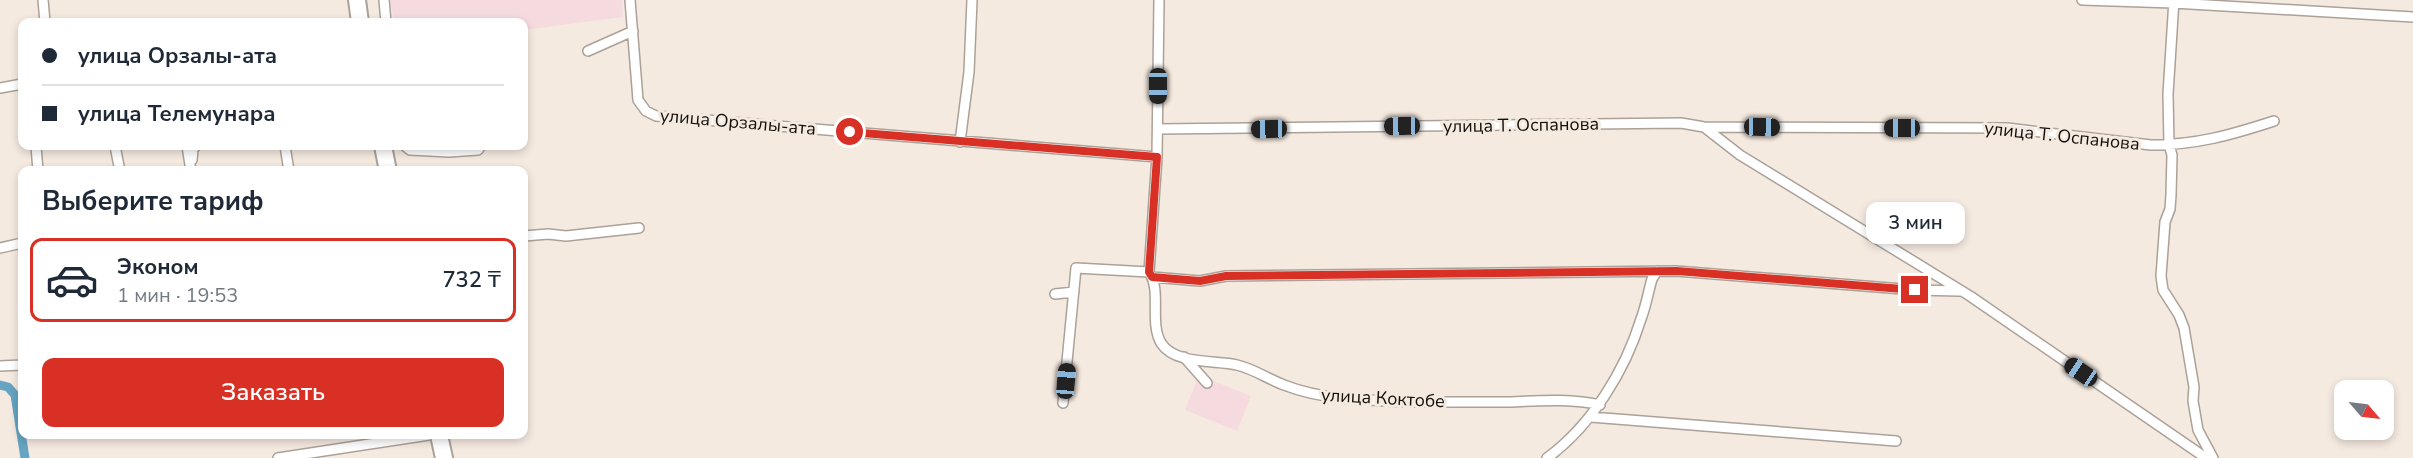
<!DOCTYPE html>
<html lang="ru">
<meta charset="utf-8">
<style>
body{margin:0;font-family:"Nunito Sans",sans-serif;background:#f6f6f7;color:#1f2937;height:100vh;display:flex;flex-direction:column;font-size:22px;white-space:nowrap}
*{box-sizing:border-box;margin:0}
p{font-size:20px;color:#747a83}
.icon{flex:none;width:33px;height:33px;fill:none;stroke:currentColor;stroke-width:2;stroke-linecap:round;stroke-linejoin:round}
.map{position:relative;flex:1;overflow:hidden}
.details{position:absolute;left:18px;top:166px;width:510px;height:273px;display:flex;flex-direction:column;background:#fff;border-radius:12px;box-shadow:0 3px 9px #0003}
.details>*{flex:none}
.banner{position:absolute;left:18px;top:18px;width:510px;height:132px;border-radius:12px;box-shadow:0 3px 9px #0003;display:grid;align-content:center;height:132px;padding:0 24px;background:#fff}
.needle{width:39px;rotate:118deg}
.controls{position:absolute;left:2334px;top:380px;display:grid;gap:12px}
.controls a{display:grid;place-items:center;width:60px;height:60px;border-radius:12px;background:#fff;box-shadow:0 3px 9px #0003;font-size:30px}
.end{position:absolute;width:27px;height:27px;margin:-14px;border:8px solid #d93025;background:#fff;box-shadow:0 0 0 3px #fff}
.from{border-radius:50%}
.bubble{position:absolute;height:42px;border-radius:12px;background:#fff;box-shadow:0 3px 9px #0003;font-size:20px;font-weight:600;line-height:42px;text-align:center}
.car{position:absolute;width:18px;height:36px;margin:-18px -9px;border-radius:8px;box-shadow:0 0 4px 2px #0007;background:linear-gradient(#222 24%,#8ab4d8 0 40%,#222 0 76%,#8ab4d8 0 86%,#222 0)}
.banner b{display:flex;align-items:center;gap:21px;height:57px;font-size:22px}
.banner b+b{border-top:2px solid #e0e1e3}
.banner i{width:15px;height:15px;background:#1f2937}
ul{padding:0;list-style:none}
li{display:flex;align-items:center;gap:18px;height:84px;margin:0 12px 9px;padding:0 12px;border:3px solid transparent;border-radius:12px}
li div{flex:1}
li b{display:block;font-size:22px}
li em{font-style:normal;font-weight:600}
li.current{border-color:#d93025}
li>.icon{width:54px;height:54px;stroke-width:1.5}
h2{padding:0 24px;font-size:27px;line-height:72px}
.button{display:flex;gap:12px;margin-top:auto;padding:12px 24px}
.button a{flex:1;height:69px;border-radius:12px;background:#d93025;color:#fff;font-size:24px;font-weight:600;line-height:69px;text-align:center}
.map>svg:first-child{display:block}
.industrial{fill:#f5dae0}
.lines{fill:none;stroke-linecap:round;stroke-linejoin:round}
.canal{stroke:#65a4c2;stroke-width:9}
.minor-casing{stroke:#aba198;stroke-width:12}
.trunk-casing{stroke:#aba198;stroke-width:20}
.minor{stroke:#fff;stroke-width:9}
.trunk{stroke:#fff;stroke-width:16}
.route{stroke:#d93025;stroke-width:8}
.labels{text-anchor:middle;stroke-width:6;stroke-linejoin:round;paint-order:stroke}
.street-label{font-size:18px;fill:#120f0c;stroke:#f5eae0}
</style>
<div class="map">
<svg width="2413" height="458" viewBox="0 0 2413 458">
<rect width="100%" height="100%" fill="#f5eae0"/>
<path class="industrial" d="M390,0H622L623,17L524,30V22H394Z
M1199,375L1251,396L1237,431L1185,410Z"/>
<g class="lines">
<path class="canal" d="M0,385L8,387L15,395L25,458"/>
<g class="minor-casing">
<path id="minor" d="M43,0L45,22
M384,0L386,22
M630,0L638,100L646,111L656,116L1157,157
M1159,0L1157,157L1149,272C1162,291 1149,322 1161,343C1175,365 1215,360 1237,365C1254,369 1268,379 1284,385C1302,392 1321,396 1341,398C1395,403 1451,402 1505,402C1537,401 1569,398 1600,405
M2082,0L2173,3L2413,17
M2174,0L2168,94L2169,145L2172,155L2171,195L2170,209L2165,222L2161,276L2163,290L2179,315L2184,328L2194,387L2193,401L2198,430L2213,458
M588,51L633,31
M0,88L22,84
M1704,127L1740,155L1970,296L2206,458
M1158,129L1681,123L1704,127L2007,128L2151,145C2196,145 2231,135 2274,121
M960,142L969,72L972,0
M36,146L38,171
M115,146L120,171
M187,146L191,171
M285,146L289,171
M405,146L410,150L449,152L478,150L481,146
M192,160L193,149L196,146
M524,236L548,234L566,236L639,228
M0,248L22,243
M1152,277L1200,281L1226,276L1676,271L1915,290L1959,291
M1055,294L1074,292
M1184,357L1207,383
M0,366L22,365
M1063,403L1076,268L1149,272
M1591,417L1896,441
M278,458L429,435
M1547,458C1591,426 1625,371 1641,319C1646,306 1648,293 1652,279L1657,271"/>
</g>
<g class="trunk-casing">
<path id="trunk" d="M357,0L360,22
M383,146L388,171
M439,435L444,458"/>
</g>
<use href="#minor" class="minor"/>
<use href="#trunk" class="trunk"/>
</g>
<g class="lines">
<path class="route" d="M850,132L1157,157L1149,272L1152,277L1200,281L1226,276L1677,271L1915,290"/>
</g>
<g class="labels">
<g class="street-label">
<text transform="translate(738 122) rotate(5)" y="6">улица Орзалы-ата</text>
<text transform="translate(1521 125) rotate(-1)" y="6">улица Т. Оспанова</text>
<text transform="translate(2062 136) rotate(6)" y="6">улица Т. Оспанова</text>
<text transform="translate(1383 398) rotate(3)" y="6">улица Коктобе</text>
</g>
</g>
</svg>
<div class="controls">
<a><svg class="needle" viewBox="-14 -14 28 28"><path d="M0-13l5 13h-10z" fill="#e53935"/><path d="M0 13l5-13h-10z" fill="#747a83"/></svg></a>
</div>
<i class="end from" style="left:850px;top:132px"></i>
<i class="end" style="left:1915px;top:290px"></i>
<div class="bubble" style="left:1866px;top:202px;width:99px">3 мин</div>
<i class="car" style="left:1158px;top:86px;rotate:180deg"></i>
<i class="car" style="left:1402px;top:126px;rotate:269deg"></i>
<i class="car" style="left:1762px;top:127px;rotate:91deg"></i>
<i class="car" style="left:1902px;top:128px;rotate:270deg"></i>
<i class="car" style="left:1269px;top:129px;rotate:269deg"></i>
<i class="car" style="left:2081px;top:372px;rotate:304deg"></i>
<i class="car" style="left:1066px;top:381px;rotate:5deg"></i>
<div class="banner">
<b><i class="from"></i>улица Орзалы-ата</b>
<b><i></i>улица Телемунара</b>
</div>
<section class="details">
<h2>Выберите тариф</h2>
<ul>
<li class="current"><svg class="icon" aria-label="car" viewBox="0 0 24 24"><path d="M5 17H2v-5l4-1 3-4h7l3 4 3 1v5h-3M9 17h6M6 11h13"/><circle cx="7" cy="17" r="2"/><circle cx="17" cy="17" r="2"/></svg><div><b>Эконом</b><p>1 мин · 19:53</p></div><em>732 ₸</em></li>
</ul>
<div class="button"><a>Заказать</a></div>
</section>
</div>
